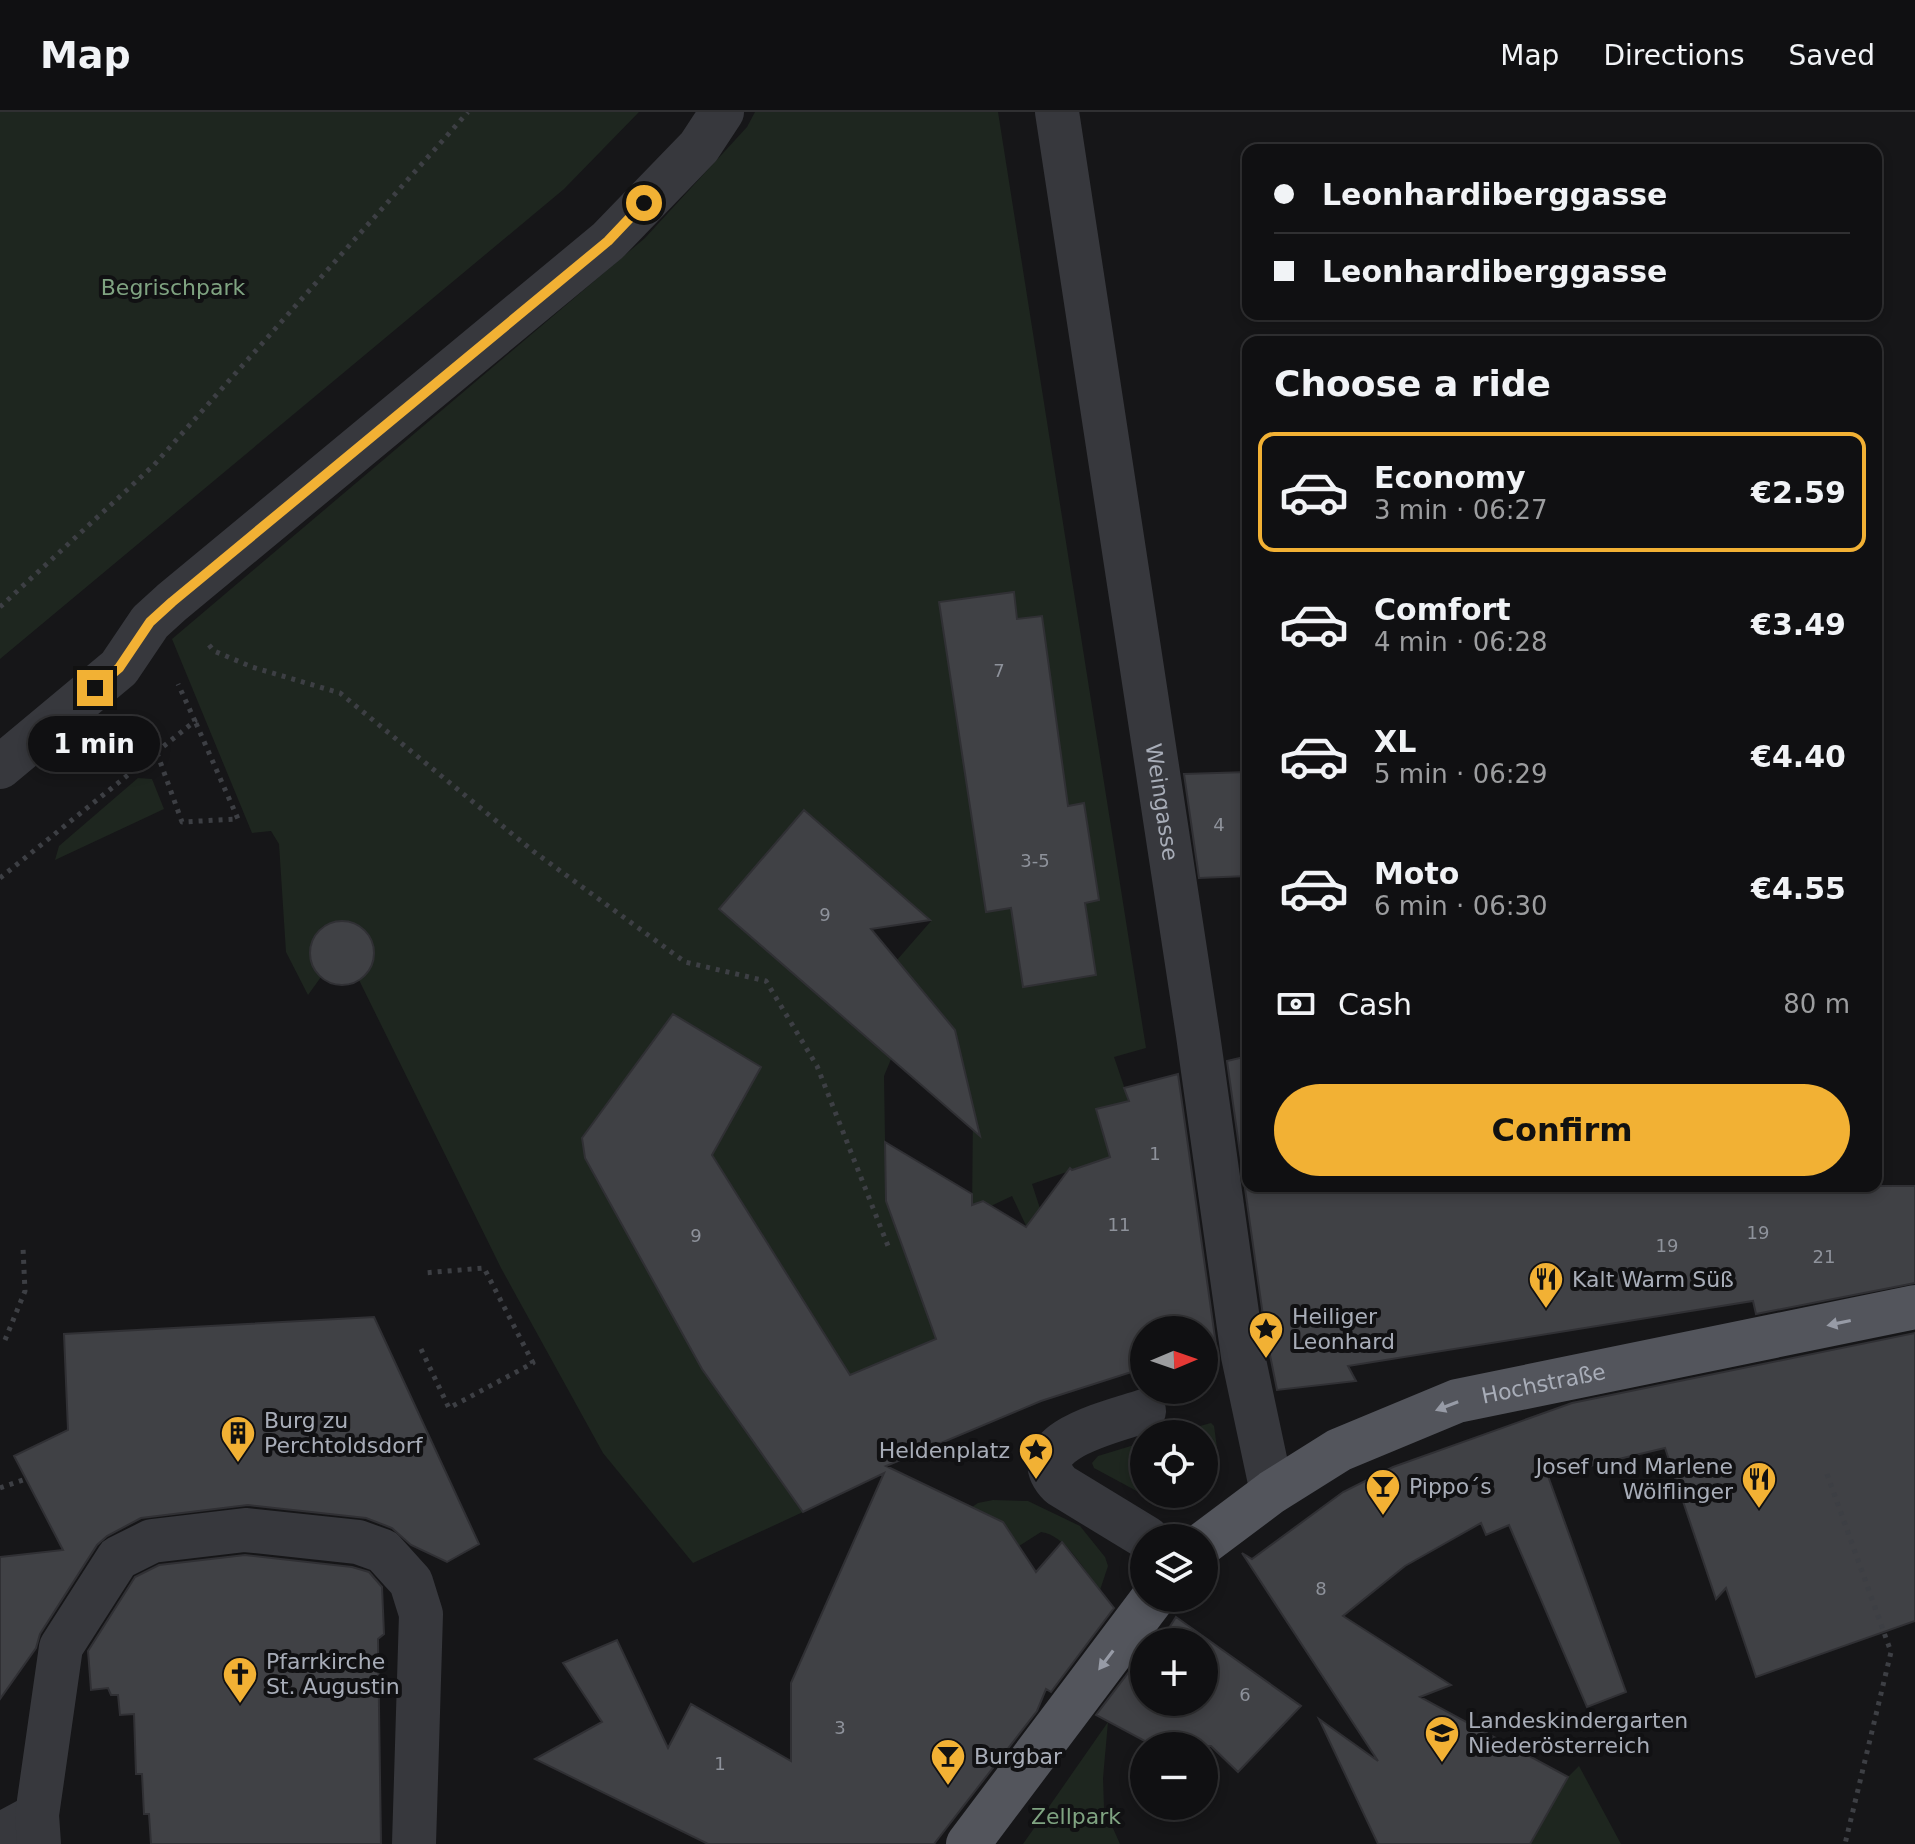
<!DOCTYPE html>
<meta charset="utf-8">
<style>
body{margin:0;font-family:"DejaVu Sans",sans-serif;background:#1e1e20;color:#f1f3f6;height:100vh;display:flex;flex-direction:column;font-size:30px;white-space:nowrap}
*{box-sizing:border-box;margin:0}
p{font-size:26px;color:#9c9d9f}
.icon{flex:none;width:44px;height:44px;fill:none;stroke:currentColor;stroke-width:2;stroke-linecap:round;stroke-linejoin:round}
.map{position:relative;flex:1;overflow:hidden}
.panel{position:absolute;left:1242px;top:224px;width:640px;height:856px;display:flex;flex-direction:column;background:#101012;border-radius:16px;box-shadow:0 4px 12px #0003,0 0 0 2px #303032}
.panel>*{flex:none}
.banner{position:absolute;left:1242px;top:32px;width:640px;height:176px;border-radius:16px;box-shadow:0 4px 12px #0003,0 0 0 2px #303032;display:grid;align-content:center;height:176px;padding:0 32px;background:#101012}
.needle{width:52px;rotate:88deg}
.fabs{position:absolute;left:1130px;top:1204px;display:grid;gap:16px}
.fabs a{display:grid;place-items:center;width:88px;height:88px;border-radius:50%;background:#101012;box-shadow:0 4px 12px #0003,0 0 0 2px #303032;font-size:40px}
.end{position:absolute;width:36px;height:36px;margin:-18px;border:10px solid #f2b134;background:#111;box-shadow:0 0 0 4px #111}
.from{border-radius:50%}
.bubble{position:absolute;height:56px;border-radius:28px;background:#101012;box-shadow:0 4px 12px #0003,0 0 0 2px #303032;font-size:26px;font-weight:600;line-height:56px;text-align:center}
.banner b{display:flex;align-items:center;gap:28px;height:76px;font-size:30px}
.banner b+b{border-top:2px solid #303032}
.banner i{width:20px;height:20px;background:#f1f3f6}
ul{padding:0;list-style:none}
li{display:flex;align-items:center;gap:24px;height:120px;margin:0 16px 12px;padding:0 16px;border:4px solid transparent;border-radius:16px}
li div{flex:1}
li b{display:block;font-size:30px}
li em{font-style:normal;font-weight:600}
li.current{border-color:#f2b134}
li>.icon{width:72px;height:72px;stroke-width:1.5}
h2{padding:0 32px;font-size:36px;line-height:96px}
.pay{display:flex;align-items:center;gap:20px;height:88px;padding:0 32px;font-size:30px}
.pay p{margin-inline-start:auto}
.primary-button{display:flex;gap:16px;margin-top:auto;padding:16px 32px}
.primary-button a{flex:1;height:92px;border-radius:48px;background:#f2b134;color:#111;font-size:32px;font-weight:600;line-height:92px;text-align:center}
header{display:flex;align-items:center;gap:48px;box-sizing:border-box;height:112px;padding:0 40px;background:#101012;border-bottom:2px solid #303032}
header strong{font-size:38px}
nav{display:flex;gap:44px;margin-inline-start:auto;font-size:28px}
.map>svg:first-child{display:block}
.green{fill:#1e261f}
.building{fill:#404145;stroke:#303034;stroke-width:2}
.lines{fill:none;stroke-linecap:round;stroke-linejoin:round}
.path{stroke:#3d3f44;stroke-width:5;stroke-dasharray:4 6;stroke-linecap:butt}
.minor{stroke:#37383d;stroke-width:44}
.major{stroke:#53555c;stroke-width:44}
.oneway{fill:#979ba6}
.route{stroke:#f2b134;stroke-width:10}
.labels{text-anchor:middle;stroke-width:8;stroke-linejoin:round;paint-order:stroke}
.number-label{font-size:18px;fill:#8e929b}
.park-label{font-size:22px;fill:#7fa381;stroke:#111113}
.street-label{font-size:22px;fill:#a8adb8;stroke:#111113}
.poi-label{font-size:22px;fill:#a8adb8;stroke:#111113;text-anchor:start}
</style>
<header>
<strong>Map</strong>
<nav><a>Map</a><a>Directions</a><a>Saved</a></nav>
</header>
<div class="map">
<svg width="1915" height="1732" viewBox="0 0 1915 1732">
<rect width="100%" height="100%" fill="#161618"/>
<path class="green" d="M0,0H639L564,77L0,547Z
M755,0H998L1146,936L1114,945L1129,989L1097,998L1110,1045L1032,1072L1050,1127L1073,1212L1012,1084L972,1103L973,995L955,919L897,848L931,809L804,698L719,797L846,907L894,940L884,964L886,1089L936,1227L850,1263L712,1043L761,955L673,902L582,1025L585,1046L702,1257L803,1400L693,1451L603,1341L501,1156L359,868C405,825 328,783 312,830C307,844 312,856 321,865L308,883L286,840L279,732L271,719L252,721L172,527L645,126L747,15Z
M138,666L152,667L164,697L55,748L59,734Z
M1211,1311L1214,1314L1219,1350L1204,1361V1322H1171Z
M1144,1330V1382H1177L1167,1390H1157L1094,1356L1092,1351L1098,1344Z
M993,1388L1028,1389L1080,1414L1105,1445L1108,1454L1100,1478C1085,1460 1066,1423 1041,1420L1019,1434L1003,1410L972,1395L978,1391Z
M1108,1610L1103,1666L1104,1696L1120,1732H1023Z
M1579,1654L1621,1732H1530L1568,1665Z"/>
<path class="building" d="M1014,480L1017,507L1042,504L1068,694L1084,691L1099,788L1085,791L1096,863L1023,875L1011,796L986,800L939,490Z
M1248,660V764L1199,766L1184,662Z
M804,698L930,808L871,817L955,918L980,1024L719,797Z
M310 841a32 32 0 1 1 64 0a32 32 0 1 1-64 0Z
M673,902L761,955L712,1043L850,1263L936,1227L886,1089L885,1030L972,1082V1093L983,1089L1026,1115L1070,1056L1072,1058L1110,1045L1096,997L1129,989L1124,976L1178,962L1216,1233L1204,1237V1218H1144V1256L1041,1289L886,1354L1003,1410L1036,1460L1062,1430L1114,1496L1051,1580L1046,1577L1037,1599L934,1732H708L535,1647L602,1610L563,1551L617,1528L668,1636L691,1592L791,1649V1571L884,1361L803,1400L702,1257L585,1046L582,1026Z
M1248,944V1074H1915V1171L1756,1202L1753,1189L1348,1254L1356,1269L1277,1278L1265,1218L1227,949Z
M374,1205L479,1432L447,1450L411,1433L392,1416L366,1406L248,1393L141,1406L107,1424L97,1433L40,1522L36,1536L0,1587V1445L63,1438L14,1344L68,1318L64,1222Z
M1915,1221V1509L1756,1565L1726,1476L1716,1487L1665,1336L1548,1364L1626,1580L1587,1595L1509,1413L1486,1423L1481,1411L1405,1454L1343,1504L1451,1573L1420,1585L1568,1665L1530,1732H1378L1319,1607L1378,1649L1242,1441L1252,1447L1343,1380L1393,1355L1572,1291Z
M245,1443L352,1455L369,1460L382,1475L384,1522L378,1527L381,1732H151L149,1702H144L142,1662H136L134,1602L120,1603L118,1583H111L108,1576L91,1578L88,1539L135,1465L159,1453Z
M1176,1505L1301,1594L1238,1660L1211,1634H1154L1096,1603L1144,1540V1590H1204V1530H1160Z"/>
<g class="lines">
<path class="path" d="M0,495L154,353L468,0
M209,533L214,539L252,555L340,581L533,739L685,850L766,869L817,954L890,1139
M157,641L182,710L238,707L195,609
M0,766L195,609L178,572
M5,1228L25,1179L23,1136
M421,1237L449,1296L533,1251L484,1156L424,1161
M1827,1362L1891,1540L1845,1732
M0,1376L26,1367"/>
<g class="minor">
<path id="s1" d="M1057,0L1198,923L1243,1244L1272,1380"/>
<path d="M0,655L119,556L150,510L172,490L608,129L699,35L722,0"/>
<path d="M1144,1299C1115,1309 1018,1330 1060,1373L1147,1426"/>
<path d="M0,1723L37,1703"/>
<path d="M39,1732L37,1703L61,1535L118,1446L152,1429L245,1418L358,1430L383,1439L411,1470L421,1502L414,1732"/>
</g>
<g class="major">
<path id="s2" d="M1204,1431L1272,1380L1339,1338L1457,1289L1915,1195"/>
<path d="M968,1732L1153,1486"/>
</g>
</g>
<defs><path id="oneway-solid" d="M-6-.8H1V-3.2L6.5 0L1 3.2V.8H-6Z" transform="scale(2)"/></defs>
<g class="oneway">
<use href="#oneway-solid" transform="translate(1839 1211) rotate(168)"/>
<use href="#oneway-solid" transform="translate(1447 1294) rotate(159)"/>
<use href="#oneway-solid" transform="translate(1106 1548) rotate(127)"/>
</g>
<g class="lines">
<path class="route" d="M95,576L119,556L150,510L172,490L608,129L644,91"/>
</g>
<defs>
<g id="restaurant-pin" transform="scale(1.8)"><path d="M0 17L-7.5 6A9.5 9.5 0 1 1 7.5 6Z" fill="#f2b134" stroke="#111113"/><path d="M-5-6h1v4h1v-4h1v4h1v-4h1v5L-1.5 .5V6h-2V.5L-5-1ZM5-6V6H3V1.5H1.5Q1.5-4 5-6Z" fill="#111"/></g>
<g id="sight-pin" transform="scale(1.8)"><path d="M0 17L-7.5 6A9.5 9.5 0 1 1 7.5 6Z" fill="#f2b134" stroke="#111113"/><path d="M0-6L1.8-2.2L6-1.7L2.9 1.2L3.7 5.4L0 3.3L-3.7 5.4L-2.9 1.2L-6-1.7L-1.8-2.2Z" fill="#111"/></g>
<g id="building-pin" transform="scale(1.8)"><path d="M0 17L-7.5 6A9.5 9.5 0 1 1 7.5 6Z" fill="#f2b134" stroke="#111113"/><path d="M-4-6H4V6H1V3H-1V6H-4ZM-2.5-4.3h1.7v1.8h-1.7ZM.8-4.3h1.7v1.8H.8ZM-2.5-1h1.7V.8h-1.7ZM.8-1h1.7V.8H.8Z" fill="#111"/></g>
<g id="bar-pin" transform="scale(1.8)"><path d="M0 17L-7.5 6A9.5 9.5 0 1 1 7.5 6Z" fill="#f2b134" stroke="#111113"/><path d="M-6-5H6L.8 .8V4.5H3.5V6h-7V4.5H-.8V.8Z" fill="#111"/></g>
<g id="church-pin" transform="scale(1.8)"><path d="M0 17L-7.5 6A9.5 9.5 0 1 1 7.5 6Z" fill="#f2b134" stroke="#111113"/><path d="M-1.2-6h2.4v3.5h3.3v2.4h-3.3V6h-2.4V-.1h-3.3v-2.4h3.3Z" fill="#111"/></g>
<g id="school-pin" transform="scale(1.8)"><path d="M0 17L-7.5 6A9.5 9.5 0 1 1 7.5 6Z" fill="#f2b134" stroke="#111113"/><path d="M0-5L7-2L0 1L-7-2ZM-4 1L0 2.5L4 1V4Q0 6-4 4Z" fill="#111"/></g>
</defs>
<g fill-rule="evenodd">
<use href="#restaurant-pin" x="1546" y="1167"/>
<use href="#sight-pin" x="1266" y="1217"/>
<use href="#building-pin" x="238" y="1321"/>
<use href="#sight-pin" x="1036" y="1338"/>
<use href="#restaurant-pin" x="1759" y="1367"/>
<use href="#bar-pin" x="1383" y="1374"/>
<use href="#church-pin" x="240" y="1562"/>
<use href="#school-pin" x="1442" y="1621"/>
<use href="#bar-pin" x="948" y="1644"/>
</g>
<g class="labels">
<g class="number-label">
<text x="999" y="565">7</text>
<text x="1219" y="719">4</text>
<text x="1035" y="755">3-5</text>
<text x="825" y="809">9</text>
<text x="1155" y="1048">1</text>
<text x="1119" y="1119">11</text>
<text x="1758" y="1127">19</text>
<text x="696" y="1130">9</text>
<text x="1667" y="1140">19</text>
<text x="1824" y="1151">21</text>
<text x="1321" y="1483">8</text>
<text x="1245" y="1589">6</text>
<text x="840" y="1622">3</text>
<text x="720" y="1658">1</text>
</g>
<g class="park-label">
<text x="173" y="183">Begrischpark</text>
<text x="1076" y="1712">Zellpark</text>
</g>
<g class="street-label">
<text dy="8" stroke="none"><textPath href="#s1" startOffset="698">Weingasse</textPath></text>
<text dy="8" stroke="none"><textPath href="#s2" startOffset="380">Hochstraße</textPath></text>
</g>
<g class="poi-label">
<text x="1572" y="1175">Kalt Warm Süß</text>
<text x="1292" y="1212">Heiliger<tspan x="1292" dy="25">Leonhard</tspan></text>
<text x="264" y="1316">Burg zu<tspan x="264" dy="25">Perchtoldsdorf</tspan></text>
<text x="1010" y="1346" text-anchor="end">Heldenplatz</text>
<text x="1733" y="1362" text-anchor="end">Josef und Marlene<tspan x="1733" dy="25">Wölflinger</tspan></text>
<text x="1409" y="1382">Pippo´s</text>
<text x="266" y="1557">Pfarrkirche<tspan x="266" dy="25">St. Augustin</tspan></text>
<text x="1468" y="1616">Landeskindergarten<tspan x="1468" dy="25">Niederösterreich</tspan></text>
<text x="974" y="1652">Burgbar</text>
</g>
</g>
</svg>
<div class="fabs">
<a><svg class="needle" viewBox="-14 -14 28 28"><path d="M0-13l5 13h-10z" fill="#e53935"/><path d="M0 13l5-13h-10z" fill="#9c9d9f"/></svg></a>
<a><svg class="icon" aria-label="locate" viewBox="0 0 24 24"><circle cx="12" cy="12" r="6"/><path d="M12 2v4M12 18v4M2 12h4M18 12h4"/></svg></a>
<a><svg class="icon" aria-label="layers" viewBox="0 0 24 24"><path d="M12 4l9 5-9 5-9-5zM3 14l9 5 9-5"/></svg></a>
<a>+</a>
<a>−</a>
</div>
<i class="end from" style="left:644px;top:91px"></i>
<i class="end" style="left:95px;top:576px"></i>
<div class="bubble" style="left:28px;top:604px;width:132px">1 min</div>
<div class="banner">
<b><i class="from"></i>Leonhardiberggasse</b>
<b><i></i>Leonhardiberggasse</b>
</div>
<section class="panel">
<h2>Choose a ride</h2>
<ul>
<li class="current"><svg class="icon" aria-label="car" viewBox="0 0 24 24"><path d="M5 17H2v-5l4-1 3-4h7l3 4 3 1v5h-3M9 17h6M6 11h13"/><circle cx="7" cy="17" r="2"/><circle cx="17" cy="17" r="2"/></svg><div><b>Economy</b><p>3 min · 06:27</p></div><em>€2.59</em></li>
<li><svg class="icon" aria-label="car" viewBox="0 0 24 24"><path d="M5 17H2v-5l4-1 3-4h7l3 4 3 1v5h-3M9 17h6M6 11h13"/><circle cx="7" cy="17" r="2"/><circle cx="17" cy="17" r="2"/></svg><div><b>Comfort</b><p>4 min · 06:28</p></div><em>€3.49</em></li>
<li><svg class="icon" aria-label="car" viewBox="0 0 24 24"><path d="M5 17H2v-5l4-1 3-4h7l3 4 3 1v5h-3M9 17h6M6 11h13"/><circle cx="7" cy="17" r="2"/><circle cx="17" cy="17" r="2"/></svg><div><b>XL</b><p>5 min · 06:29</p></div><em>€4.40</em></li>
<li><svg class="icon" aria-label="car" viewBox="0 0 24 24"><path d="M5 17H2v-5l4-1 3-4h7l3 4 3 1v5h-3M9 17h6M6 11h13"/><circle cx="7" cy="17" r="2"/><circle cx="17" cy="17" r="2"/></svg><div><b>Moto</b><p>6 min · 06:30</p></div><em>€4.55</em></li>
</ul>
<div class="pay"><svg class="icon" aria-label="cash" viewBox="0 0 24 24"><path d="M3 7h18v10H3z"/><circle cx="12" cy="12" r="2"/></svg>Cash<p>80 m</p></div>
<div class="primary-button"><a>Confirm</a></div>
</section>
</div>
